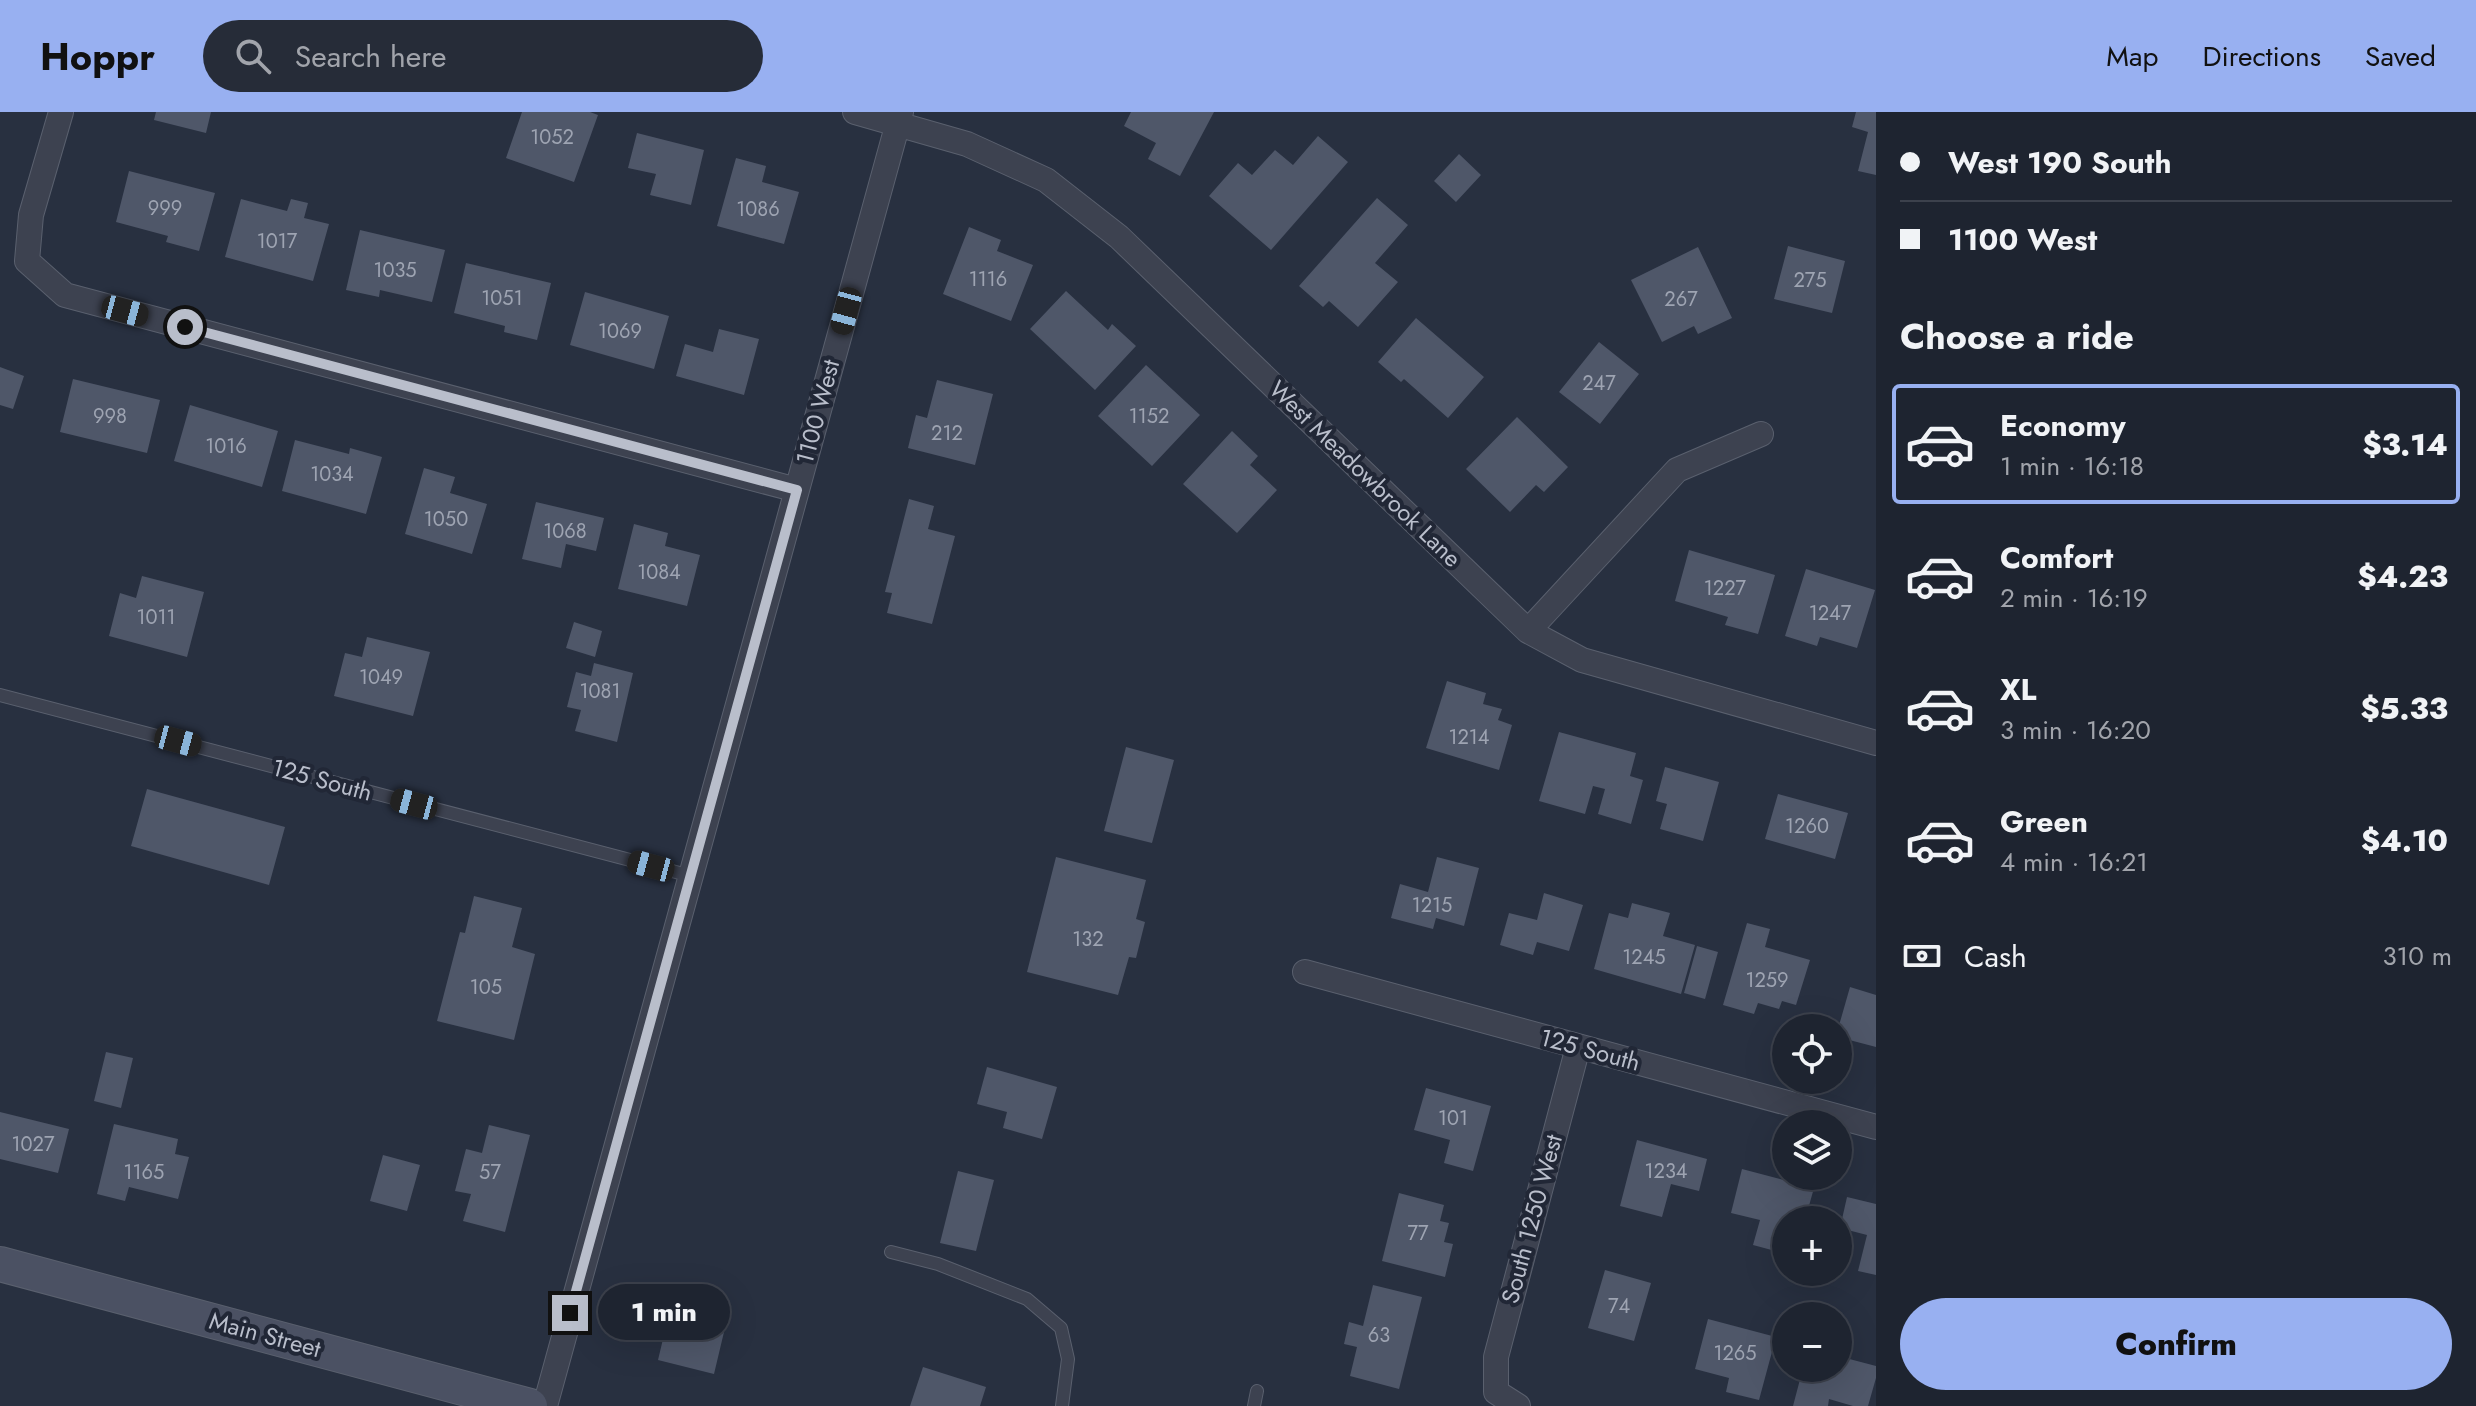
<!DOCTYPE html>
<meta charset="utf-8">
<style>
body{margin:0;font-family:Jost,sans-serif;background:#262c38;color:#f1f3f6;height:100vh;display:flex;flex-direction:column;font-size:30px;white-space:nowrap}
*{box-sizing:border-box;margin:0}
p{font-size:26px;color:#a1a4ab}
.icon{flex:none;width:44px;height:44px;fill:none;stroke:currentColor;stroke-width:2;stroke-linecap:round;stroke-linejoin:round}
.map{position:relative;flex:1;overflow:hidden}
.panel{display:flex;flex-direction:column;background:#1e2430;width:600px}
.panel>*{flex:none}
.banner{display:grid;align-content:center;height:176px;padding:0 24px;background:#1e2430}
.tools{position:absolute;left:1772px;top:902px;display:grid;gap:16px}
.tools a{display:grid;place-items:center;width:80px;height:80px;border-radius:50%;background:#1e2430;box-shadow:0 8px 32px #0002,0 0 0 2px #3c414c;font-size:40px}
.end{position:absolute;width:36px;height:36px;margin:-18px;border:10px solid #b9becb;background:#111;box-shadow:0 0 0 4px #111}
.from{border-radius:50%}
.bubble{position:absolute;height:56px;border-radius:28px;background:#1e2430;box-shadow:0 8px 32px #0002,0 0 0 2px #3c414c;font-size:26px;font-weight:800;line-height:56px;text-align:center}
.car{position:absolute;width:24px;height:48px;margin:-24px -12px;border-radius:10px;box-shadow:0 0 6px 2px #0007;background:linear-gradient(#222 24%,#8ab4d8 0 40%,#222 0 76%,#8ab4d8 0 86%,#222 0)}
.banner b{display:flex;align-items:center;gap:28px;height:76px;font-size:30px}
.banner b+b{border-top:2px solid #3c414c}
.banner i{width:20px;height:20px;background:#f1f3f6}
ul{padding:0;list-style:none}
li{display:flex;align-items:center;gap:24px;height:120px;margin:0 16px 12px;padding:0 8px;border:4px solid transparent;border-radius:8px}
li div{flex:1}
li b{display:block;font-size:30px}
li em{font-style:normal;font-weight:800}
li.current{border-color:#98b0f1}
li>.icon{width:72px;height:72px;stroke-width:1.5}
h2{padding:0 24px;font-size:36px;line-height:96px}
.pay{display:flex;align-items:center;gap:20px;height:88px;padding:0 24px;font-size:30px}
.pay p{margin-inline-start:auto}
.primary-button{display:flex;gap:16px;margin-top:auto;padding:16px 24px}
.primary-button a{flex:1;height:92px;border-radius:48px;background:#98b0f1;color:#111;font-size:32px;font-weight:800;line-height:92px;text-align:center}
header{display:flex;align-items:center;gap:48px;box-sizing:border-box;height:112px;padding:0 40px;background:#98b0f1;color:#111}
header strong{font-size:38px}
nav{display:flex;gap:44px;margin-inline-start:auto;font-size:28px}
.search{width:560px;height:72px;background:#262c38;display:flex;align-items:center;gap:20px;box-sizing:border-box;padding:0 28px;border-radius:44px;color:#a1a4ab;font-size:30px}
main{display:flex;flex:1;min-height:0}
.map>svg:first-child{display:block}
.building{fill:#4f5769}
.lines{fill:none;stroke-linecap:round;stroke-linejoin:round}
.lane-casing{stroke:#5a606e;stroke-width:14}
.street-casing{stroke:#5a606e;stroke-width:26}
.secondary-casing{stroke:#5a606e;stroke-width:36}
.lane{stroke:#3d4250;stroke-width:12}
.street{stroke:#3d4250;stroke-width:24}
.secondary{stroke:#4b5163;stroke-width:34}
.route{stroke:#b9becb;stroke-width:10}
.labels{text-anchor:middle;stroke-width:8;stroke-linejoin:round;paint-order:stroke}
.number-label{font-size:20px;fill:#9ea4b2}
.street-label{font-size:24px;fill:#b9becb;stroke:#212736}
</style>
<header>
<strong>Hoppr</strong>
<div class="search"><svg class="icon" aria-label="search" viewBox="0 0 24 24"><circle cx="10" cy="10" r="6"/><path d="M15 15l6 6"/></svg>Search here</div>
<nav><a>Map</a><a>Directions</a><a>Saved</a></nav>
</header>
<main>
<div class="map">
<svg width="1876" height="1294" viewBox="0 0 1876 1294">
<rect width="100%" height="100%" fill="#283040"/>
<path class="building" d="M156,0H211L206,21L154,8Z
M522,0H590L598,3L574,70L506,46Z
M1131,0H1214L1180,64L1148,47L1156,31L1124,14Z
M1856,0H1876V63L1858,59L1868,20L1852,15Z
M637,21L704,38L691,93L650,83L656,62L628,56Z
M1318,24L1348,50L1271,138L1209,84L1238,51L1252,63L1275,38L1293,53Z
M1459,42L1481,63L1456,90L1434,69Z
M736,46L766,54L762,70L799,80L784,132L717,114Z
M129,59L215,81L199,139L166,130L168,124L116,110Z
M1377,86L1408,113L1375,151L1398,170L1358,215L1329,189L1323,195L1299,174Z
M241,87L287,99L291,87L308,91L304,106L329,112L313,169L225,145Z
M969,115L1001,128L997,139L1033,153L1011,209L943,182Z
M360,118L445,138L432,190L380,178L379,185L346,178Z
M1788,134L1845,149L1832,201L1774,187Z
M1698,135L1732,206L1698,222L1694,214L1662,230L1631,168Z
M466,151L551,171L537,228L504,220L505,214L454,201Z
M1066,179L1108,218L1112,212L1136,234L1095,278L1030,217Z
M585,180L669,204L654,257L570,233Z
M1416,206L1484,265L1448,306L1404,267L1401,270L1378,250Z
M719,217L759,227L744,283L676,264L685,232L713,240Z
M1599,230L1639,262L1600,312L1559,280Z
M1146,253L1200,303L1152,354L1098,304Z
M0,255L24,264L13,297L0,293Z
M73,267L160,288L147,341L60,320Z
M937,268L993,282L975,353L908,336L916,303L927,306Z
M190,293L278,319L262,375L174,349Z
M1517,305L1568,355L1544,380L1536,373L1510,400L1466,357Z
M1232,319L1258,344L1250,353L1277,378L1237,421L1183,372Z
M295,328L349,342L350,336L382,345L366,402L282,379Z
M424,356L455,365L450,381L487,392L472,442L405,422Z
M909,387L934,394L928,417L955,424L932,512L887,501L892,481L885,480Z
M536,390L604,406L596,439L566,432L561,456L522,447Z
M634,412L668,421L665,434L700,443L687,494L618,477Z
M1689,438L1775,463L1758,522L1725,513L1728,505L1675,489Z
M1806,457L1875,478L1857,536L1820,525L1817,534L1785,524Z
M142,464L204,480L187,545L109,524L120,481L136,486Z
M574,510L602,519L595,545L566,536Z
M367,525L430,540L413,604L334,584L345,541L362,545Z
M594,551L633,561L617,630L575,619L581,598L567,595L576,560L591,564Z
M1447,569L1486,581L1483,592L1502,597L1498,608L1512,613L1499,658L1426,636Z
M1559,620L1636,641L1630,664L1643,668L1631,712L1598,702L1605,677L1593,674L1585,702L1539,689Z
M1126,635L1174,648L1152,731L1104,719Z
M1665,655L1719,670L1703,729L1660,717L1667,692L1656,689Z
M147,677L285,715L269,773L131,734Z
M1778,682L1848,701L1835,747L1765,727Z
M1056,745L1146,768L1136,807L1145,810L1136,846L1129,845L1118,883L1027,860Z
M1437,745L1479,756L1464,814L1436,806L1433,817L1391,806L1400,772L1428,780Z
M1544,781L1583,793L1569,839L1537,830L1533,843L1500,833L1509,801L1537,808Z
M474,784L522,796L512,835L535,842L514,928L437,909L460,820L465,821Z
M1632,791L1670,801L1663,824L1695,833L1681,882L1594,857L1609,801L1628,806Z
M1747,811L1770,817L1765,835L1810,848L1796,893L1782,889L1779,897L1758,891L1754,902L1723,893Z
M1697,834L1718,840L1705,887L1684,881Z
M1850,875L1876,883V935L1838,925V917Z
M106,940L133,946L121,996L94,989Z
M987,955L1057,975L1042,1027L1003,1016L1007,1000L977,992Z
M1426,976L1491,994L1473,1059L1444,1051L1450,1028L1414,1018Z
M0,1000L69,1017L58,1061L0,1047Z
M114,1012L178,1027L175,1042L189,1045L178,1087L129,1075L125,1089L97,1082Z
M489,1013L530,1023L505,1120L463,1109L471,1082L455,1079L466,1037L482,1041Z
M1637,1028L1707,1047L1699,1079L1671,1072L1662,1105L1620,1094Z
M383,1043L420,1053L407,1099L370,1089Z
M1742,1057L1814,1076L1805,1108H1786V1142L1753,1133L1760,1108L1731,1101Z
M958,1059L994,1068L976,1139L940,1131Z
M1399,1081L1444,1093L1440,1109L1449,1111L1444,1130L1453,1132L1445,1165L1382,1149Z
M1847,1085L1876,1092V1163L1858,1159L1867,1123L1840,1116Z
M1605,1158L1651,1171L1634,1229L1588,1216Z
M1373,1173L1422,1185L1399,1277L1350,1264L1357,1235L1344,1232L1349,1210L1363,1214Z
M668,1206L724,1220L714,1262L658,1248Z
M1708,1207L1776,1225L1759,1288L1726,1280L1729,1266L1695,1257Z
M1838,1244L1876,1254V1266L1868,1294H1853L1829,1287L1828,1294H1793L1803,1256H1838Z
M923,1255L986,1275L980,1294H910Z"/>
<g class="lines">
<g class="lane-casing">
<path id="lane" d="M0,583L691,764
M891,1140L938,1152L1027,1187L1061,1216L1068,1247L1062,1294
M1254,1294L1257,1279"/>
</g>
<g class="street-casing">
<path id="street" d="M61,0L31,103L27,149L65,183L797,378
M855,0L967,32L1046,68L1119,125L1528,519L1582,548L1876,631
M1528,519L1677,358L1761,322
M1305,860L1876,1015
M545,1294L901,0
M1518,1294L1496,1280V1245L1578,935"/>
</g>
<g class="secondary-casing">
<path id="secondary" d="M0,1152L530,1294"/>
</g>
<use href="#lane" class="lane"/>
<use href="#street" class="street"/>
<use href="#secondary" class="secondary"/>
</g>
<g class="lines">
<path class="route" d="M185,215L797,378L570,1201"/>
</g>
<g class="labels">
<g class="number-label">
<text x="552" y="32">1052</text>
<text x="165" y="103">999</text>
<text x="758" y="104">1086</text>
<text x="277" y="136">1017</text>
<text x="395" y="165">1035</text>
<text x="988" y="174">1116</text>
<text x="1810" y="175">275</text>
<text x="502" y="193">1051</text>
<text x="1681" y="194">267</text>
<text x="620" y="226">1069</text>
<text x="1599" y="278">247</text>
<text x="110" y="311">998</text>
<text x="1149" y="311">1152</text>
<text x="947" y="328">212</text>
<text x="226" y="341">1016</text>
<text x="332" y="369">1034</text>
<text x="446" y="414">1050</text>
<text x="565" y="426">1068</text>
<text x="659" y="467">1084</text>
<text x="1725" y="483">1227</text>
<text x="1830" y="508">1247</text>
<text x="156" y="512">1011</text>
<text x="381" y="572">1049</text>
<text x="600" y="586">1081</text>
<text x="1469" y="632">1214</text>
<text x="1807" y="721">1260</text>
<text x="1432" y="800">1215</text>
<text x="1088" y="834">132</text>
<text x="1644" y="852">1245</text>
<text x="1767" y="875">1259</text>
<text x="486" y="882">105</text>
<text x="1453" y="1013">101</text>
<text x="33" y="1039">1027</text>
<text x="1666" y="1066">1234</text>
<text x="144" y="1067">1165</text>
<text x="490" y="1067">57</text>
<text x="1418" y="1128">77</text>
<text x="1619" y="1201">74</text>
<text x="1379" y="1230">63</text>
<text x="1735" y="1248">1265</text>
</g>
<g class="street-label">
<text transform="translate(818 300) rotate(-75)" y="8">1100 West</text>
<text transform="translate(1365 362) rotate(44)" y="8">West Meadowbrook Lane</text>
<text transform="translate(322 668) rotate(15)" y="8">125 South</text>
<text transform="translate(1590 938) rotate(15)" y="8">125 South</text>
<text transform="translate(1532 1107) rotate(-75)" y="8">South 1250 West</text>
<text transform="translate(265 1223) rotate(15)" y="8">Main Street</text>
</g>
</g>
</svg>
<div class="tools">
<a><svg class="icon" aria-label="locate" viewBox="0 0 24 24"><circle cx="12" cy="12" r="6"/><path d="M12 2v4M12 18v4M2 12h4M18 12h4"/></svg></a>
<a><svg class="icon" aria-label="layers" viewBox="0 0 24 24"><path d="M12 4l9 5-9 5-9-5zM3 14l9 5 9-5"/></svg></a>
<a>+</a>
<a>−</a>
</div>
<i class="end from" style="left:185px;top:215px"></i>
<i class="end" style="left:570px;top:1201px"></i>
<div class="bubble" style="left:598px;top:1172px;width:132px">1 min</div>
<i class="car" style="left:125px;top:199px;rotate:105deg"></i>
<i class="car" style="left:846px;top:199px;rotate:195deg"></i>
<i class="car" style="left:178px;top:629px;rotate:105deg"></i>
<i class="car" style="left:414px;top:692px;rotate:285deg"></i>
<i class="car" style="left:651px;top:754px;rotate:285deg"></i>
</div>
<section class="panel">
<div class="banner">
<b><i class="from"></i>West 190 South</b>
<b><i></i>1100 West</b>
</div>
<h2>Choose a ride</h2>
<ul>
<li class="current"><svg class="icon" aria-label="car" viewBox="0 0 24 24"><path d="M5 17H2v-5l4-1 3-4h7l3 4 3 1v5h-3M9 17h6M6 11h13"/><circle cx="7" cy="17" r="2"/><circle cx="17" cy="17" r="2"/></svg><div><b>Economy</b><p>1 min · 16:18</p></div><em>$3.14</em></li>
<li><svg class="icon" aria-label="car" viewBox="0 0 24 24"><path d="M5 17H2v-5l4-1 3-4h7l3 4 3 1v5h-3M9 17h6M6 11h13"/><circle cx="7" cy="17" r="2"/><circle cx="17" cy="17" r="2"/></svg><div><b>Comfort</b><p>2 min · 16:19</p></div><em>$4.23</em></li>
<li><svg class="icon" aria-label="car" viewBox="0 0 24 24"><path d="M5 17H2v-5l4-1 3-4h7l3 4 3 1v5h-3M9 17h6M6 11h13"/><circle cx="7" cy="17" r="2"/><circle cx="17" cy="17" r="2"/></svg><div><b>XL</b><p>3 min · 16:20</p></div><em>$5.33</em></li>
<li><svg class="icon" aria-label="car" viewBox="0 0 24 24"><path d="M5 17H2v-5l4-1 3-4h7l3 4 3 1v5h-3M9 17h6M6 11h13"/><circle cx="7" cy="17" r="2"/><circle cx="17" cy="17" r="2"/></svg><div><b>Green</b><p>4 min · 16:21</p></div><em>$4.10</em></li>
</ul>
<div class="pay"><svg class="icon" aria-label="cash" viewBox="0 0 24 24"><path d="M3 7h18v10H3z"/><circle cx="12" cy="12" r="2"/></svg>Cash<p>310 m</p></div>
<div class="primary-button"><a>Confirm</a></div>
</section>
</main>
